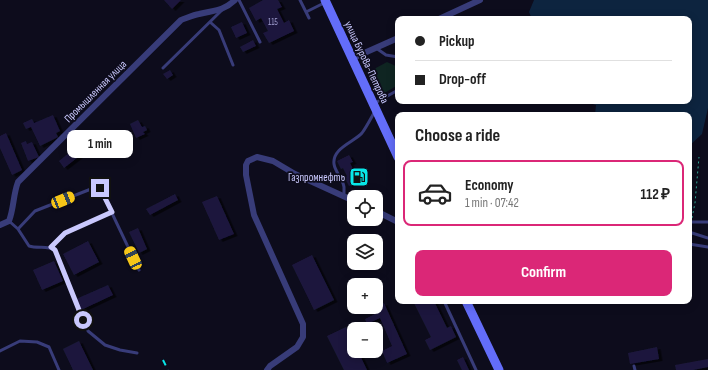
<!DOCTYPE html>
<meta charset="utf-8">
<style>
body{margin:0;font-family:"Sofia Sans Condensed",sans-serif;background:#f6f6f6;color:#222;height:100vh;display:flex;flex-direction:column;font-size:15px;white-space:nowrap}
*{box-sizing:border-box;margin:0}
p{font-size:13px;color:#767676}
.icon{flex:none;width:22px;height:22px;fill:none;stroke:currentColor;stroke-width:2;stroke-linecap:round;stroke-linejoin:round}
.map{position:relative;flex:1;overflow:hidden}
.details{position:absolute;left:395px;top:112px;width:297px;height:192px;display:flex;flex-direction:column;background:#fff;border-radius:8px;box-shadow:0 2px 10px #0003}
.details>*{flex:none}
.hud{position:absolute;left:395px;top:16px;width:297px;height:88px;border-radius:8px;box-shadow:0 2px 10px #0003;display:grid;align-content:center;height:88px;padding:0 20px;background:#fff}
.tools{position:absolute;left:347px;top:190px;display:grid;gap:8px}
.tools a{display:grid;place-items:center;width:36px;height:36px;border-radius:8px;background:#fff;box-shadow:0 2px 10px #0003;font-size:20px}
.end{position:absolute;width:18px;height:18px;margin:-9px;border:5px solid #c9c8fd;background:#111;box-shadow:0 0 0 2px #111}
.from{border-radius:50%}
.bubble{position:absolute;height:28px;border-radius:8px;background:#fff;box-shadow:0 2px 10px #0003;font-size:13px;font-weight:700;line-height:28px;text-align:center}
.car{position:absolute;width:12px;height:24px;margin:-12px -6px;border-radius:5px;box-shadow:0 0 3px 1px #0007;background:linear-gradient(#f5c518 24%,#345 0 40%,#f5c518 0 76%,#345 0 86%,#f5c518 0)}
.hud b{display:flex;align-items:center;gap:14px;height:38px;font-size:15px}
.hud b+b{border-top:1px solid #e0e0e0}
.hud i{width:10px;height:10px;background:#222}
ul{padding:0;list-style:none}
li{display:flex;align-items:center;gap:12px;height:66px;margin:0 8px 6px;padding:0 12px;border:2px solid transparent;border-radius:8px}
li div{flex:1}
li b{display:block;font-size:15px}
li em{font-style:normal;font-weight:700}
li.current{border-color:#db2777}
li>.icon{width:36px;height:36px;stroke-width:1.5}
h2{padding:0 20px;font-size:18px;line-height:48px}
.button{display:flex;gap:8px;margin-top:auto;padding:8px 20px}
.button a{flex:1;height:46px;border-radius:8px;background:#db2777;color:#fff;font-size:16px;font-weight:700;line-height:46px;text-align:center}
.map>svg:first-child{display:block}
.grass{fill:#0f2522}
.water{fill:#0d243f}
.building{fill:#1c193c;filter:url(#shadow)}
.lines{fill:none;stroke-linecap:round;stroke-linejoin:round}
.path{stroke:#31a996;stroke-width:1;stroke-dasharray:2 3;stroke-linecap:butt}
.lane{stroke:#383c79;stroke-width:3}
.street{stroke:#383c79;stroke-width:6}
.secondary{stroke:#636df9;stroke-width:9}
.rail{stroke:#08e8e9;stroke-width:2;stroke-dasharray:6 5;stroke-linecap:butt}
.route{stroke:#c9c8fd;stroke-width:5}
.labels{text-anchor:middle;stroke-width:3.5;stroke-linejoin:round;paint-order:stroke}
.number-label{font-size:9px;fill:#9e9ccd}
.street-label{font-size:11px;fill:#c9c8fd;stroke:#0d0c1c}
.poi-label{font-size:11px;fill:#c9c8fd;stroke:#0d0c1c;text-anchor:end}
</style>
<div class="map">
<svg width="708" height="370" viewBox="0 0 708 370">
<defs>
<filter id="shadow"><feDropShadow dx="3.5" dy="2" stdDeviation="0" flood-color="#0009"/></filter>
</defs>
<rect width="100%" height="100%" fill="#0d0c1c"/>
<path class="grass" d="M387,62L398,67V85L381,95L372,74L374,69Z"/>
<path class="water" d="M534,0H708V108L702,134L689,146V115H595L596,105L583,101H689V19H532L529,12Z"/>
<path class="building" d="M164,0H181L172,9Z
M263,0H278L282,7L277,9L284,23L289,20L294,31L269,43L263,33L268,31L261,18L256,21L249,8Z
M242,22L247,33L236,38L231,27Z
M253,40L256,46L243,52L240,47Z
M170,70L173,75L167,79L163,74Z
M53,115L60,131L56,133L58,137L40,146L31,127L26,129L23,123L32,119L34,123Z
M138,120L142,127L145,126L147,130L143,132L145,134L136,138L130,124Z
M123,131L127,140L113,146L109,138Z
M6,133L22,170L12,175L0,148V136Z
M26,141L27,144L32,142L39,157L28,161L21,143Z
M80,144L86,151L64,168L59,161Z
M349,155L353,162L350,163L355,173L358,171L362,180L349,186L345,178L347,176L343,168L341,169L337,161Z
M175,194L178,200L150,215L146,209Z
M217,196L234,234L219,240L202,202Z
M138,228L147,249L139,253L129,232Z
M88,241L99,262L74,275L63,254Z
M312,255L334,300L314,310L292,265Z
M54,261L63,281L42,290L33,270Z
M108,285L113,295L81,310L76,299Z
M413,301H434L447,328L451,326L456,337L430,350L425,340L431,337Z
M384,303L407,354L387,363L382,351L392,346L380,318L367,324L365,319L377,313L374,307Z
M346,327L354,343V351H358L367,370H344L327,336Z
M79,341L93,370H73L63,349Z
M657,347L659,359L630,364L628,353Z
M463,357L469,370H462L457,360Z
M708,359V367L693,370H676L675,365Z"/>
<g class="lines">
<path class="path" d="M692,218L695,203L699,157"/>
<path class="lane" d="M239,0L260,42
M300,0L309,18
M306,12L324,3
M210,22L219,30L233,65
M376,48L386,55L398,57
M163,68L222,10
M375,103L398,90
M344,196C344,193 344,189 344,187C343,179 335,172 334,164C332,148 354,142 362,133C367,126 371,118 375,111
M9,221L18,229L29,246C38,249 47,245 55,250L88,331L105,345L120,350L137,353
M689,222H708
M18,229L35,211L91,189L100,188L139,270
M689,232L708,238
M689,244L708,247
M51,247L65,233L112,212
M444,301L476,370
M0,351L20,341L37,342L49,347L59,370
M634,366L635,370"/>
<path class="street" d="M439,19L480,0
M353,58L398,38
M376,211L398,222
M0,225L9,221C14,208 13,195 18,182L181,20C187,18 193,15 199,14C214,10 222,12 235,0
M267,370L270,366L297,347L303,337V324L254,215L246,175V165L248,161L257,157L273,161L295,174L354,201"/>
<path class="secondary" d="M325,0L398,157
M466,301L499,370"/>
<path class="rail" d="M163,360L168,370"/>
</g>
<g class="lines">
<path class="route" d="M83,320L55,250L51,247L65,233L112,212L100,188"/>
</g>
<defs>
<g id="fuel-square" transform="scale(1)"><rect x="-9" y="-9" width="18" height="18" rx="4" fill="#08e8e9" stroke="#0d0c1c"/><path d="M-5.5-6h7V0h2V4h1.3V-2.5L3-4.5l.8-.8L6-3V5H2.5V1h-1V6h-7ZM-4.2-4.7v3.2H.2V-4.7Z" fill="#111"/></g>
</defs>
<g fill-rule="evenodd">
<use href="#fuel-square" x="359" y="177"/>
</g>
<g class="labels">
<g class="number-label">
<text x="273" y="25">115</text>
</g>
<g class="street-label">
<text transform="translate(367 62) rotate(65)" y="4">улица Бурова-Петрова</text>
<text transform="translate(95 91) rotate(-45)" y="4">Промышленная улица</text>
</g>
<g class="poi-label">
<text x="345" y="181">Газпромнефть</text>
</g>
</g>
</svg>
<div class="tools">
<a><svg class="icon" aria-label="locate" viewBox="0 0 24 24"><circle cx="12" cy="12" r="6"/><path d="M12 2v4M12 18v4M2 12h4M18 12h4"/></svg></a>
<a><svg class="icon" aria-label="layers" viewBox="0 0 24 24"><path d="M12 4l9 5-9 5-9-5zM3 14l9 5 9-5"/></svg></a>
<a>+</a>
<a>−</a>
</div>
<i class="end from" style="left:83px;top:320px"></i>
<i class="end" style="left:100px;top:188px"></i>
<div class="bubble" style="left:67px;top:130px;width:66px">1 min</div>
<i class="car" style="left:63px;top:200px;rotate:68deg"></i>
<i class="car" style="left:133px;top:258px;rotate:335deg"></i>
<div class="hud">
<b><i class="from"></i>Pickup</b>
<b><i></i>Drop-off</b>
</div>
<section class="details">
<h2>Choose a ride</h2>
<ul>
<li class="current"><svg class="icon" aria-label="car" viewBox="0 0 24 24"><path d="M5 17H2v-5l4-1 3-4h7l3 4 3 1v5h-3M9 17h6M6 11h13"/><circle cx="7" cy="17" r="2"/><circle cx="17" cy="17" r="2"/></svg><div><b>Economy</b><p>1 min · 07:42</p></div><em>112 ₽</em></li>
</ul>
<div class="button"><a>Confirm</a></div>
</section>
</div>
